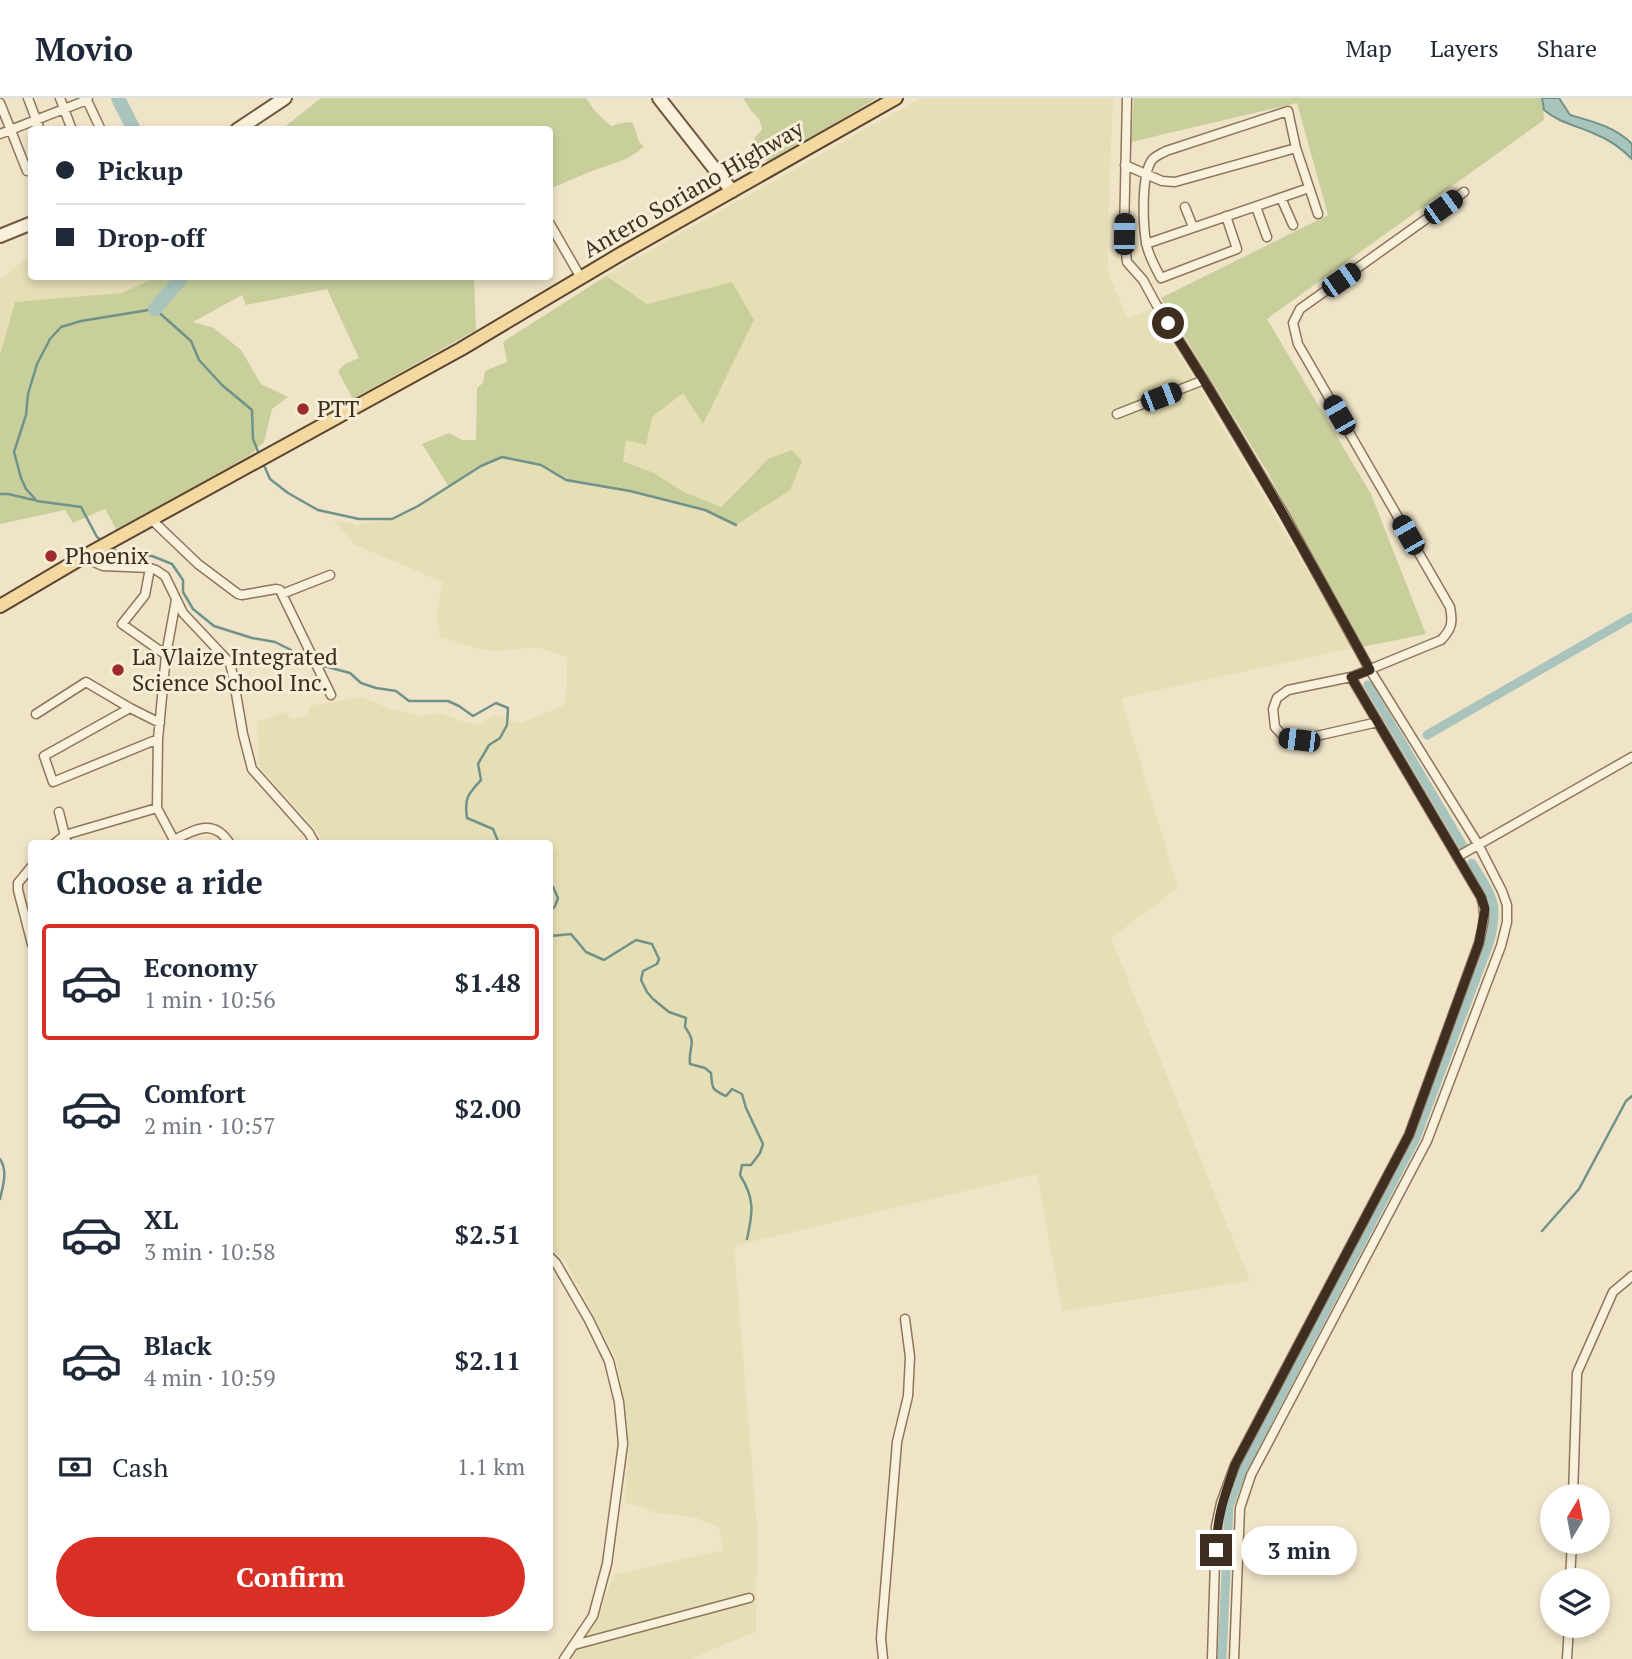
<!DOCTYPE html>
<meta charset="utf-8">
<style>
body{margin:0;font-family:"PT Serif",serif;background:#f2f2f3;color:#1f2937;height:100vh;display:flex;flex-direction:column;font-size:26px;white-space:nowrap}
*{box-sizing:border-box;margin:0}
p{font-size:23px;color:#747a83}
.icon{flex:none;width:38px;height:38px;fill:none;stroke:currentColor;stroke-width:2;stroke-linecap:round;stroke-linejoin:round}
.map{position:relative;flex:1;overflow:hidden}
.sheet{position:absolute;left:28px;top:742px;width:525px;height:791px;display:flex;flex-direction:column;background:#fff;border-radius:7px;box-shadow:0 4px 10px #0003}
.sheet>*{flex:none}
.banner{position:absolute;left:28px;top:28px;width:525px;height:154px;border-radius:7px;box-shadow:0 4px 10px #0003;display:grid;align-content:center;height:154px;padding:0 28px;background:#fff}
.needle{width:46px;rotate:10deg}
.controls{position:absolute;left:1540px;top:1386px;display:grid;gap:14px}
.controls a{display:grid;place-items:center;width:70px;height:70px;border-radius:50%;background:#fff;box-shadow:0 4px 10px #0003;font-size:35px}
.end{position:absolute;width:32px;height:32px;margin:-16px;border:9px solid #3d2e20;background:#fff;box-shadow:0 0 0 4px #fff}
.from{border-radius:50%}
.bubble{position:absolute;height:49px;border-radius:24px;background:#fff;box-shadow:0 4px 10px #0003;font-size:23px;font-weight:700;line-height:49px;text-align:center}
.car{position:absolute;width:21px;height:42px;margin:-21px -10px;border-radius:9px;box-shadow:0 0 5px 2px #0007;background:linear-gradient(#222 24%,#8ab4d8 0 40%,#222 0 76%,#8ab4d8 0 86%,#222 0)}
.banner b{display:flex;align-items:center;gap:24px;height:66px;font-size:26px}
.banner b+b{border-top:2px solid #e0e1e3}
.banner i{width:18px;height:18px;background:#1f2937}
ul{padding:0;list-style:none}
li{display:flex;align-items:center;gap:21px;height:116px;margin:0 14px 10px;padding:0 14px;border:4px solid transparent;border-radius:7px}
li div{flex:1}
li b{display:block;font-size:26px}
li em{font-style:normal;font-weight:700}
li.active{border-color:#d93025}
li>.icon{width:63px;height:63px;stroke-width:1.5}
h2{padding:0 28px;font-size:32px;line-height:84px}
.pay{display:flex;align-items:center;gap:18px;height:77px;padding:0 28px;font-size:26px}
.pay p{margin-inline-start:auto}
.cta{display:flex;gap:14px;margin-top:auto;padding:14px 28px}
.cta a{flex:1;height:80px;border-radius:42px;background:#d93025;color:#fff;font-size:28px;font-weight:700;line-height:80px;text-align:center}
header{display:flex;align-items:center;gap:42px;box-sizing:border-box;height:98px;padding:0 35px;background:#fff;border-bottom:2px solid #e0e1e3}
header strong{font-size:33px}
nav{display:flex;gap:38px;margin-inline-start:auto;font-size:24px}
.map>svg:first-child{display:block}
.farmland{fill:#e6deb5}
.green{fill:#c9cf9b}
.water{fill:#a9c4bc;stroke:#6f938a;stroke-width:2}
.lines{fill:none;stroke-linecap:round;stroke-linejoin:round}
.stream{stroke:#6f938a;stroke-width:2.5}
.canal{stroke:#a9c4bc;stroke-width:9}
.river{stroke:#a9c4bc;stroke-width:14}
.street-casing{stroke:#8d765c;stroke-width:11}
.secondary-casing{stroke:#6f573f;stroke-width:16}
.primary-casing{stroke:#5b4430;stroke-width:16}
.street{stroke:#faf1dc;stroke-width:8}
.secondary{stroke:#faf1dc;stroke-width:12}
.primary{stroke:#f3d9a0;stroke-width:12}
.route{stroke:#3d2e20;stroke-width:9}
.poi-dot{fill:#9e2a2b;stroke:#f7eed8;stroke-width:2.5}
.labels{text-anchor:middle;stroke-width:6;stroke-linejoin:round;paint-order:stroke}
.street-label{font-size:23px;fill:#3d2e20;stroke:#f7eed8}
.poi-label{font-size:23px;fill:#3d2e20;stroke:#f7eed8;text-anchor:start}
</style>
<header>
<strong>Movio</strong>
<nav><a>Map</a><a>Layers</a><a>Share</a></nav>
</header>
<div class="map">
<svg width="1632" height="1561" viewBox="0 0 1632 1561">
<rect width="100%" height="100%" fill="#f0e4c8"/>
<path class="farmland" d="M921,0H1113L1107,154L1109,176L1127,220L1152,211L1353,550L1121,600L1178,790L1111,840L1250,1183L1062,1213L1037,1076L734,1148L757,1429L756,1533L691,1561H569L598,1519L614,1477L723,1452L719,1429L694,1419L657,1415L625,1404L629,1348L617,1263L565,1163L550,1150V746L324,745L316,732L259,668L257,624L285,614L292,621L309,618V608L361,599L389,610L420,618L441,615L460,623L480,627L494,617L521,625L564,607L567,585V559L537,549L496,553L475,550L440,539L436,517L443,484L355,447L334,422L358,427L391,421L420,407L481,368L502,359L541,367L566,382L630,393L704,412L736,427L768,361L745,383L721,409L684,394L654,375L623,362L626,342L646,346L652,318L683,294L702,325L732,184L647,206L605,178Z
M31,158L32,178L155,179L154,181L121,195L15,204L0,257V181L22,163Z"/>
<path class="green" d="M321,0H586L595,13L611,28L626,24L633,25L639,44L644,48C629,64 606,67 587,75C574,80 562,86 550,91V32L282,31Z
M743,0H877L768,66L754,41L762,31L759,21L750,11Z
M1134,0H1542L1544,22L1267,221L1371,396L1426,536L1362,549L1268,375L1161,200L1328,117L1297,5L1131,44Z
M155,178L474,179L476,232L353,301L338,273L345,266L359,260L327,191L246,207L242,197L193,224L214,230L241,252L261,286L288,299L272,311L264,344L250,357L117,433L105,411L73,425L65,412L0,426V257L15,204L121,195L153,181Z
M606,178L647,206L732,184L754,222L703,326L683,295L652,319L646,347L626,342L623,363L654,375L684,394L721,409L768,361L792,352L802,363L790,392L736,427L704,412L630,393L566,382L541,367L503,359L481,368L449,389L422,346L449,335L462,342H476L477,290L483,285L485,273L507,264L503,244Z"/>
<path class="water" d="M1542,0H1559L1570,17C1591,23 1616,29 1632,46V61C1622,51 1608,41 1595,36C1576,27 1561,26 1544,12Z"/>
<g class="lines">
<path class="stream" d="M263,365L270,381L288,395L318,412L359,421H392L418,408L481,368L502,359L541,367L566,382L630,393L705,412L736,427
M0,396H8L34,402
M101,442L97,439L81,409L37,403L26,391L21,380L14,354L26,317L28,296L37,266L50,241L61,229L81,223L155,211L191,243L199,262L222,287L252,312L253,341L259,356
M110,448L118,454L152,458L172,466L183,482V494L193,511L214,528L252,540L275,544L291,552L306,565L313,566
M320,567L350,575L361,585L376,590L396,593L409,603H448L459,608L473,618L496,605L508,610L507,627L500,640L489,647L478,666L481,682C468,696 464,700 467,720L493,731L498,743L500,746
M550,788L553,789L558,800L555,808L550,814
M550,836L551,838L571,836L586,854L604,862L636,842L652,846L659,861L657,866L643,873L641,882L647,894L653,901L669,914L686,920L685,929C698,947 688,947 690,966L705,970L711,975C712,991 712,992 726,998L732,991L742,996L746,1010L763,1046L760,1055L751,1067H742L740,1077C755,1101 753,1114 747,1141
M0,1061C8,1073 3,1088 0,1101
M1542,1133L1579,1091L1626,1003L1632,998"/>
<path class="canal" d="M1368,587L1463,748
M1427,637L1632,519
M1222,1561L1229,1408L1243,1371L1416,1040L1489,846C1500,805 1493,800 1472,765"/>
<path class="river" d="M118,0L134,32
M155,211L183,178"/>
<g class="street-casing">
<path id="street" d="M28,0L40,32
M60,0L72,32
M86,0L101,32
M1127,0L1124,136L1127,164L1143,182L1156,206L1204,282L1284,416L1370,572L1478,746L1502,793L1507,807V824L1501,848L1427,1043L1251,1377L1240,1410L1234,1561
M0,5L27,73
M0,36L87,2L88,0
M1125,67L1162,83L1175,84L1296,50
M1281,100L1293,127
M1185,109L1193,129
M1256,109L1267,139
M1226,118L1237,151L1161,180C1155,169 1148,157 1146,144C1143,126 1141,77 1152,62C1155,58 1161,56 1166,53L1288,13L1296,50L1318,116
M550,126L581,180
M1146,146L1309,90
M1117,316L1204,282
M152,422L198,466L238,496L242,497L276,491L280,492L331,597
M82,459L103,468L150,470L156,472L165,478L183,515L230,565L233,578L243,636L252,671L309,735L315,746
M150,470L145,497L122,526L166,557
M282,496L330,477
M130,610L44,658L53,684L158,641
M36,616L86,584L130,610L160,625
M1378,624L1299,642L1285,640L1275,629L1273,611L1277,600L1288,592L1351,579L1441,542C1452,531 1453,524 1450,509L1298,246L1293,225L1300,211L1464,94
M157,710L175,744
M59,714L67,746
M174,742C196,731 214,720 230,746
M54,746L65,737L157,710L158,641L166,557L176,502
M1457,759L1632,659
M32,768L18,785V792L32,846
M550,1159L556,1165L589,1222L609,1263L619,1304L623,1346L607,1466L593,1518L564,1561
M1573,1398L1577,1275L1613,1194L1632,1178
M1570,1482L1572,1444
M574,1547L749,1500
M883,1561L881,1540L897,1344L908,1298L910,1259L905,1221
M1212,1561L1216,1428L1221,1405L1235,1367L1409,1037L1479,845C1483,827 1487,816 1481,799L1351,579
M1567,1561L1569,1528"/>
</g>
<g class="secondary-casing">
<path id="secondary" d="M659,0L732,93
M237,32L285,0
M0,138L32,125"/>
</g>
<g class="primary-casing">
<path id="primary" d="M0,508L90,455L461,251L619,157L896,0"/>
</g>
<use href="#street" class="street"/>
<use href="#secondary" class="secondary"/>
<use href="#primary" class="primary"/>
</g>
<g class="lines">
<path class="route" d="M1168,225C1240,338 1306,454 1370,572L1351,579L1481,799L1485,811L1479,845L1409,1037L1235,1367C1224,1399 1217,1418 1216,1452"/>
</g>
<g class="poi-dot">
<circle cx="303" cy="311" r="7"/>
<circle cx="51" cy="458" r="7"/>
<circle cx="118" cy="572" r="7"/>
</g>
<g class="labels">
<g class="street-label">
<text transform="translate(693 91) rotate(-30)" y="8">Antero Soriano Highway</text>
</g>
<g class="poi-label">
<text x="317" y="319">PTT</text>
<text x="65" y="466">Phoenix</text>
<text x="132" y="567">La Vlaize Integrated<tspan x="132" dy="26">Science School Inc.</tspan></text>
</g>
</g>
</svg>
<div class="controls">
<a><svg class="needle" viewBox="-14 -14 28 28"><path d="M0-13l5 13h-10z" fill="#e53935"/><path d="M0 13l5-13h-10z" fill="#747a83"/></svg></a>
<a><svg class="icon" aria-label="layers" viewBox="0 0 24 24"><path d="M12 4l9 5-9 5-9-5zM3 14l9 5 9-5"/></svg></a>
</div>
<i class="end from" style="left:1168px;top:225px"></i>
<i class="end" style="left:1216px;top:1452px"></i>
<div class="bubble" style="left:1241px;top:1428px;width:116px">3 min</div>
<i class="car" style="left:1443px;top:109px;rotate:54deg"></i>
<i class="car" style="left:1124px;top:136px;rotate:1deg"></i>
<i class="car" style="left:1341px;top:182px;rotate:55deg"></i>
<i class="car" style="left:1161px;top:299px;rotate:69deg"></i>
<i class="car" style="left:1339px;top:317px;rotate:330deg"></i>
<i class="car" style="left:1408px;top:437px;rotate:330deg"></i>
<i class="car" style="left:1299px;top:642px;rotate:277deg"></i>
<div class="banner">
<b><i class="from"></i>Pickup</b>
<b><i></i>Drop-off</b>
</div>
<section class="sheet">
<h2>Choose a ride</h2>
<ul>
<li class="active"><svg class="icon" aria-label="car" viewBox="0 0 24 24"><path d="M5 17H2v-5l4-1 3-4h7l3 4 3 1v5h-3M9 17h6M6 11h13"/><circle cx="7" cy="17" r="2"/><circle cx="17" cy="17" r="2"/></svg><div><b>Economy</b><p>1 min · 10:56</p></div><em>$1.48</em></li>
<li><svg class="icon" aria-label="car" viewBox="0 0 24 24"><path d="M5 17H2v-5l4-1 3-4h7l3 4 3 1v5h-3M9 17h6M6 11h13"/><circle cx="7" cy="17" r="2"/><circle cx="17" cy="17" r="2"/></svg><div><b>Comfort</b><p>2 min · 10:57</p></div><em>$2.00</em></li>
<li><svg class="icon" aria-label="car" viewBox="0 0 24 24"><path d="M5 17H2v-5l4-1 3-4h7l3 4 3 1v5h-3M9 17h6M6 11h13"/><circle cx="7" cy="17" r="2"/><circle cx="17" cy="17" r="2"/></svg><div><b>XL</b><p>3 min · 10:58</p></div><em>$2.51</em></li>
<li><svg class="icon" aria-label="car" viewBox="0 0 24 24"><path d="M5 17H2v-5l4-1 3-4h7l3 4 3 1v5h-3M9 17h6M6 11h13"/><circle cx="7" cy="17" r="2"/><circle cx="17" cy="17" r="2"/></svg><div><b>Black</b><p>4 min · 10:59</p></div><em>$2.11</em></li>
</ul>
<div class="pay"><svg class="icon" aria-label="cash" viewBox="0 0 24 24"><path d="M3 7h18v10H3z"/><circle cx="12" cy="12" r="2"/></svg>Cash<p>1.1 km</p></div>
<div class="cta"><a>Confirm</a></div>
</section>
</div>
